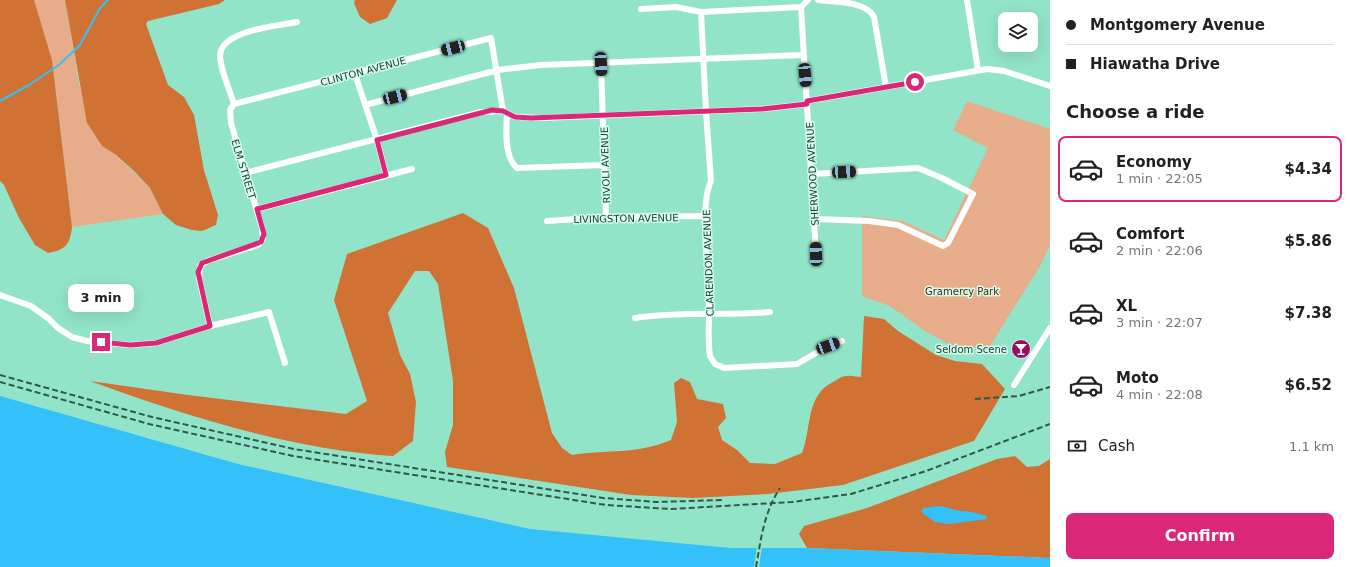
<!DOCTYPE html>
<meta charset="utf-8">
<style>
body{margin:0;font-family:"DejaVu Sans",sans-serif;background:#f2f2f2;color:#202124;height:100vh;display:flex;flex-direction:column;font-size:15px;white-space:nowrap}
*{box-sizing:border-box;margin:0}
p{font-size:13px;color:#757577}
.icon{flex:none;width:22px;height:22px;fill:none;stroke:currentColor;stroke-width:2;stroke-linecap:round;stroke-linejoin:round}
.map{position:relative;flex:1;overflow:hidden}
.drawer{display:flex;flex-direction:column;background:#fff;width:300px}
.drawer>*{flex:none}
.top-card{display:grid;align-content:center;height:88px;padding:0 16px;background:#fff}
.controls{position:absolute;left:998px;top:12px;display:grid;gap:8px}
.controls a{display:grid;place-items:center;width:40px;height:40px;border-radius:8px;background:#fff;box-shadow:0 4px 16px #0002;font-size:20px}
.end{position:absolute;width:18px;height:18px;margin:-9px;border:5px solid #db2777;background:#fff;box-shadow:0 0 0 2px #fff}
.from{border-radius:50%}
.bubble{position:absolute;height:28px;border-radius:8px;background:#fff;box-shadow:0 4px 16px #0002;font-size:13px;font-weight:700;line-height:28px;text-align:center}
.car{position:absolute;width:12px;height:24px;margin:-12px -6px;border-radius:5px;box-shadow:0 0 3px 1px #0007;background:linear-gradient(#222 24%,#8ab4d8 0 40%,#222 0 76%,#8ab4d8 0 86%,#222 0)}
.top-card b{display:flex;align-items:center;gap:14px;height:38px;font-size:15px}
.top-card b+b{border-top:1px solid #e0e0e0}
.top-card i{width:10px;height:10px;background:#202124}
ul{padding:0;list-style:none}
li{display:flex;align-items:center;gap:12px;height:66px;margin:0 8px 6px;padding:0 8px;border:2px solid transparent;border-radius:8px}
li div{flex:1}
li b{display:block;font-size:15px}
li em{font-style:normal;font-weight:700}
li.selected{border-color:#db2777}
li>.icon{width:36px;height:36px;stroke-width:1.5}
h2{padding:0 16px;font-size:18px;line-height:48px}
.pay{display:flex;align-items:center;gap:10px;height:44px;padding:0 16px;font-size:15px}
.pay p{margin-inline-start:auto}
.button{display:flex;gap:8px;margin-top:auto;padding:8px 16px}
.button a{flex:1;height:46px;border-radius:8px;background:#db2777;color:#fff;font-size:16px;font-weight:700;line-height:46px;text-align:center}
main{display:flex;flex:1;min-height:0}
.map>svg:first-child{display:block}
.green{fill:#e7ac89}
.forest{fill:#d07234}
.water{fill:#34c0f9}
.pier{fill:#92e4c9}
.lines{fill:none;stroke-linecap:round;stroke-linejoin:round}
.stream{stroke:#34c0f9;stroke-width:2}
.street{stroke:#fff;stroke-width:6}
.rail{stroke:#2f584b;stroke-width:2;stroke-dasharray:6 3;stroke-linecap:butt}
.route{stroke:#db2777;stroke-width:5}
.labels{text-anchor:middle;stroke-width:3;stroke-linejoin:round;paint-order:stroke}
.street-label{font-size:10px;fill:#1e4035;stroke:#d5fced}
.park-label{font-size:10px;fill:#4a240a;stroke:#d5fced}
.poi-label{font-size:10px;fill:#1e4035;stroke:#d5fced;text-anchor:end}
</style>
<main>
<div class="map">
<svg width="1050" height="567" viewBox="0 0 1050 567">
<rect width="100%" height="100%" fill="#92e4c9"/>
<path class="green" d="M34,0H65L79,84L102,146L115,154L150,188L163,214L72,227L52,60Z
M967,101L1050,129V245L1040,266L988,349L950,345L922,329L890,306L862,296V216L903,221L944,240L988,148L953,130Z"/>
<path class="forest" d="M0,0H34L52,60L72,227C70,245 65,250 48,253L35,245L19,218L4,185L0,181Z
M65,0H225L219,4L148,21L146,24L168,85L184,97L194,115L204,170L218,215L216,225L202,231L192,230L176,225L163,214L150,188L134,171L115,154L102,146L87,123Z
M355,0H397L387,18L370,24L360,17L354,3Z
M463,213L488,228L514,288L552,433L562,448L572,455C608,449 635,455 671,440L677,422L674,383L681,378L690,382L697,399L723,404L726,418L718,427L722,440L737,450L750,463L775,464L802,453C812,428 805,394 835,381C838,379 842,376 846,376C851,375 856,377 861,377L864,316L884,319L898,331L936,355L955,361L982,364L1005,389L974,441L843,485L768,494L693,498L631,495L447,467L445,452L453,425V381L438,284L429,271H415L388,313L400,355L410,374L416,402L413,441L393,456C290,449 186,416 90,381L188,395L346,414L367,401L334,300L347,254Z
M1015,456L1027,467L1039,466L1050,459V558L807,548L799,534L804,526L867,508L997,459Z"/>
<path class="water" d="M0,396L238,464L530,529L731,548H807L1050,558V567H0Z
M939,506C947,507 954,510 961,511C970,511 978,513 986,516L987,519L949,524L935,522L921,512L923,508Z"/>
<path class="pier" d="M757,546H762L759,567H754Z"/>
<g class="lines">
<path class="stream" d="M0,101L29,85L60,64L80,45L100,8L108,0"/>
<path class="street" d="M808,0L801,7L816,254
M818,0C834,2 867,1 874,17L886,87
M967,0L978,70
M641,9L676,7L701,12L801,7
M701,12L706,111L711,181C699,206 709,268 709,298C710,317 707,337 710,356L715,364L724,368L797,364L828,346L842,341
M601,64L606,217
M355,74L377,140L386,175
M807,101L987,69L1004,71L1050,86
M234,104L491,38L503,111L515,117L542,118L762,109L807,104
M234,104C230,90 221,72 220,57C219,30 278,26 297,22
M365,105L498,70L541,65L804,55
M507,114C506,128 504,158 517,168L605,165
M245,173L481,112L503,111
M813,174L918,168L942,178L973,194L948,243L943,246L898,225L869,221L815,219
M257,209L412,169
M547,221L606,217L705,216
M0,295L31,306L49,319L58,328L72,337L87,341L130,345L156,343L210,326L269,312L285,363
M635,318C680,311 725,316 770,312
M210,326L199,278L200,266L207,261L258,245L263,239L262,228L231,123L230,110L234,104
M1014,385L1050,328"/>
<path class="rail" d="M0,375L152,417L294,449L603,498L657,502L723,500
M0,382L149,424L293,456L606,505L671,509L792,502L851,494L926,471L1050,424
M975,399L1019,396L1050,387
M756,567C761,539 764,512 780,488"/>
</g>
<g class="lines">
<path class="route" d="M101,342L130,345L156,343L210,326L198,272L202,263L261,242L264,234L257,209L386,175L377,140L492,110L503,111L515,117L531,118L762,109L807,104V101L915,82"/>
</g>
<defs>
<g id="bar-disc" transform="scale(1)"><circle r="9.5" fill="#980d62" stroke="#d5fced"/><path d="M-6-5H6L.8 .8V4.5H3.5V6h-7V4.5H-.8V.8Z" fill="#fff"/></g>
</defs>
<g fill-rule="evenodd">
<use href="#bar-disc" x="1021" y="349"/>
</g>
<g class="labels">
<g class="street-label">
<text transform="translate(363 71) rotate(-15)" y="4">CLINTON AVENUE</text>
<text transform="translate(605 165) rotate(-92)" y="4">RIVOLI AVENUE</text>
<text transform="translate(244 169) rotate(73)" y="4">ELM STREET</text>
<text transform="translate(812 174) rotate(-93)" y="4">SHERWOOD AVENUE</text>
<text transform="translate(626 218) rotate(-1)" y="4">LIVINGSTON AVENUE</text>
<text transform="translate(708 263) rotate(-92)" y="4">CLARENDON AVENUE</text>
</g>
<g class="park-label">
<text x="962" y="295">Gramercy Park</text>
</g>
<g class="poi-label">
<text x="1007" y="353">Seldom Scene</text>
</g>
</g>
</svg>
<div class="controls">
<a><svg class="icon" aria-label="layers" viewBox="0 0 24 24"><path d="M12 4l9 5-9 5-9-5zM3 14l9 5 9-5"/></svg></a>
</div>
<i class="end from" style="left:915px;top:82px"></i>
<i class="end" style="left:101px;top:342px"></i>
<div class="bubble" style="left:68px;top:284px;width:66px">3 min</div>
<i class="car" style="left:453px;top:48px;rotate:256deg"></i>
<i class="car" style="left:601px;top:64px;rotate:177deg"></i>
<i class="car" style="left:805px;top:75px;rotate:175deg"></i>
<i class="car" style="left:395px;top:97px;rotate:76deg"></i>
<i class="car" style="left:844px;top:172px;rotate:87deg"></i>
<i class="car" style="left:816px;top:254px;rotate:358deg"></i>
<i class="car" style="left:828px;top:346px;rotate:70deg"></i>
</div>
<section class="drawer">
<div class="top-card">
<b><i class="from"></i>Montgomery Avenue</b>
<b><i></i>Hiawatha Drive</b>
</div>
<h2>Choose a ride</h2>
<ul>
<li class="selected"><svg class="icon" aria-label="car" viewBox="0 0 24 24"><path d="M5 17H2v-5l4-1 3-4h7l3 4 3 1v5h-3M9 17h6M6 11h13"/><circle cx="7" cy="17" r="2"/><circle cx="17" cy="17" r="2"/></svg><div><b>Economy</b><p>1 min · 22:05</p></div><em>$4.34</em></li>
<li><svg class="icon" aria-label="car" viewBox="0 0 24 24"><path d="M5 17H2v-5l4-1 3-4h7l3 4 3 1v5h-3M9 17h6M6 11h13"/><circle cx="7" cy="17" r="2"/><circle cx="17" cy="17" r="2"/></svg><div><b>Comfort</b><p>2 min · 22:06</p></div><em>$5.86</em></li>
<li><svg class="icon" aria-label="car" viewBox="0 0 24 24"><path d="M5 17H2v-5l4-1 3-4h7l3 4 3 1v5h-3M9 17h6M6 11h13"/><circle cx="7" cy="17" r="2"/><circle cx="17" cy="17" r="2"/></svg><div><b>XL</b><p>3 min · 22:07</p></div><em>$7.38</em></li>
<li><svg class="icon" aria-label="car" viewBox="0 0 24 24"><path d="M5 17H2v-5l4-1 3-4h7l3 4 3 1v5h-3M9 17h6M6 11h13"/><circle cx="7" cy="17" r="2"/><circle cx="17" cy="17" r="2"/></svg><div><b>Moto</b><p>4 min · 22:08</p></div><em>$6.52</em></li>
</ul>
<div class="pay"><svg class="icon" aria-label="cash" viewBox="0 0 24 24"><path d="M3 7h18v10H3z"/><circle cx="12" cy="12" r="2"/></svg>Cash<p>1.1 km</p></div>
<div class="button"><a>Confirm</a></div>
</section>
</main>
